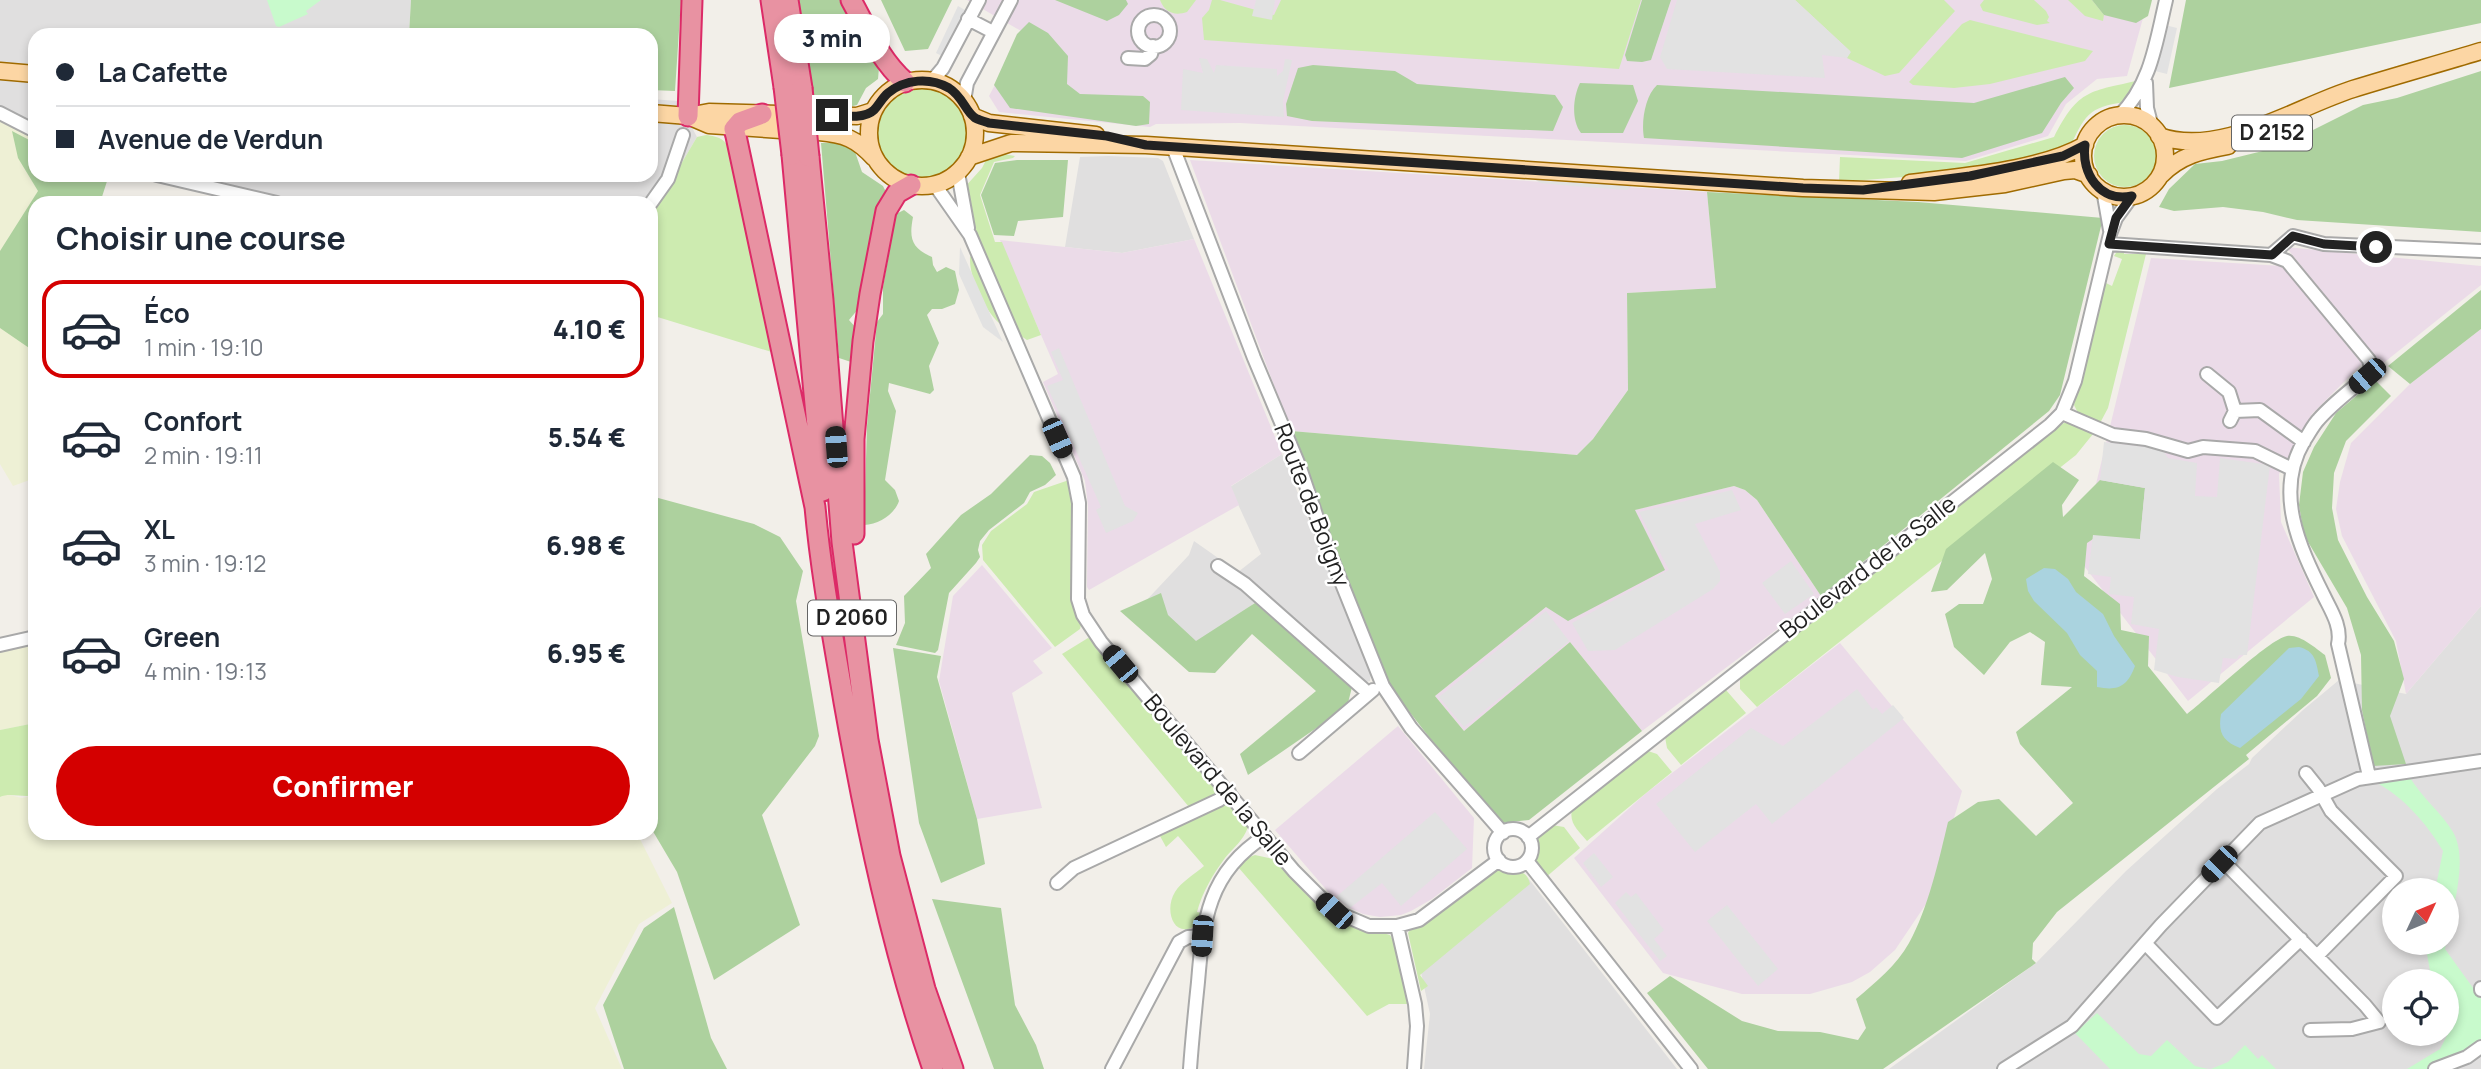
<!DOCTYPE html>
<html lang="fr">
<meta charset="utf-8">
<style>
body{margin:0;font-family:Manrope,sans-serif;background:#f6f6f7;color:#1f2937;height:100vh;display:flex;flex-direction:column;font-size:26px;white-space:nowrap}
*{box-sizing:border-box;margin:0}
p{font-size:23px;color:#747a83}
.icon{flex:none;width:38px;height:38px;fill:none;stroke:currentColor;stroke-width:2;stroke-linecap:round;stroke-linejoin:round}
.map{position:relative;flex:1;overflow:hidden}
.side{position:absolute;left:28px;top:196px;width:630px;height:644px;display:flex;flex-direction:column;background:#fff;border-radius:21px;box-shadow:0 4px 10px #0003}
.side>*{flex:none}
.guide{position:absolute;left:28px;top:28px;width:630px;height:154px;border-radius:21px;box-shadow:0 4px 10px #0003;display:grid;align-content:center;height:154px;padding:0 28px;background:#fff}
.needle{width:46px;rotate:46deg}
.fabs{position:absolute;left:2382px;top:878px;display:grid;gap:14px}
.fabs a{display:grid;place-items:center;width:77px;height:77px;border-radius:50%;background:#fff;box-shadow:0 4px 10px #0003;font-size:35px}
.end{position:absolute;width:32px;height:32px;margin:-16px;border:9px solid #222;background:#fff;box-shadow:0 0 0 4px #fff}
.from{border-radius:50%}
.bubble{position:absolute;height:49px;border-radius:24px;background:#fff;box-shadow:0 4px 10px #0003;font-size:23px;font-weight:800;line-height:49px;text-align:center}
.car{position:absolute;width:21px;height:42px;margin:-21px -10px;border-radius:9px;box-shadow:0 0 5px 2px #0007;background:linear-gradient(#222 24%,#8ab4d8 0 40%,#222 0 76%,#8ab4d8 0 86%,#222 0)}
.guide b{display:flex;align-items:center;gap:24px;height:66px;font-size:26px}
.guide b+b{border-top:2px solid #e0e1e3}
.guide i{width:18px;height:18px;background:#1f2937}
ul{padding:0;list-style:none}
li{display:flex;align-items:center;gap:21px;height:98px;margin:0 14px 10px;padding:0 14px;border:4px solid transparent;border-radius:21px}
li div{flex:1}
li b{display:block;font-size:26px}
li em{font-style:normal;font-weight:800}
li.active{border-color:#d40000}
li>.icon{width:63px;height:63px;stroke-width:1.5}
h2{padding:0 28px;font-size:32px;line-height:84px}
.button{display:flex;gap:14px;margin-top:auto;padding:14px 28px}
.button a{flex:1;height:80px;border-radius:42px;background:#d40000;color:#fff;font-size:28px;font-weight:800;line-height:80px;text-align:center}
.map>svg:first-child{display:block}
.residential{fill:#e0dfdf;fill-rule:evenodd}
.industrial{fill:#ebdbe8}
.farmland{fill:#eef0d5}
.grass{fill:#cdebb0}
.forest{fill:#add19e}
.park{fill:#c8facc}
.parking{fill:#e2e2e2}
.water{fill:#aad3df}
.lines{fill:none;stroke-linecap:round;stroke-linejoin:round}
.minor-casing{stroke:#a9a9a9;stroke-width:16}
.major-casing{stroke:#a06b00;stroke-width:19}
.highway-casing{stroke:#dc2a67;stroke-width:23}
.minor{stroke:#fff;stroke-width:12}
.major{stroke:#fcd6a4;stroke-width:16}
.highway{stroke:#e892a2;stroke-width:19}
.highway-bridge-casing{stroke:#dc2a67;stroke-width:23;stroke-linecap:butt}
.highway-bridge{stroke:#e892a2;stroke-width:19}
.route{stroke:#222;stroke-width:9}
.labels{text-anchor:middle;stroke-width:5;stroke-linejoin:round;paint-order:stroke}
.shield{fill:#fff;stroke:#646464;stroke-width:2}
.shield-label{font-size:21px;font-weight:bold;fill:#222}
.street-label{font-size:23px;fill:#222;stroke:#fff}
</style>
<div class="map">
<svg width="2481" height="1069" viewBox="0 0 2481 1069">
<rect width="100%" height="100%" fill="#f2efe9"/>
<path class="residential" d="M0,0H411L409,35H35V135L0,119Z
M651,99L678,101L697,137L651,215V203H251L141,175H651Z
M1108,156L1158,158L1163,161L1194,239L1122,253L1065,247L1080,157Z
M1282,454L1371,674L1370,681L1366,682L1362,680L1265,594L1195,653L1141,606L1189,555L1194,541L1238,572L1261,554L1230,487Z
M2481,606V1069H1889L2036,963L2126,871L2217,789L2249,764L2252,758L2303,710L2339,680L2406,694ZM2394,891H2446V943H2394ZM2394,982H2446V1034H2394Z
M1528,878L1677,1069H1424L1430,1014L1419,963Z"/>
<path class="industrial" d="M967,0H2148L2127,76L2097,79L2066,104L2048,136L1966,161L1240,123L1156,124L1150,127L999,112L989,96L1023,32Z
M1190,160L1707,192L1716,288L1627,293L1628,390L1593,439L1577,455L1291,431Z
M1194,239L1282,454L1231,486L1239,505L1089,590L1087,587L1088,506L1085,481L1043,382L1058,374L1000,240L1122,253Z
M2286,247L2481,266V285L2381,365Z
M2151,258L2282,266L2362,364L2312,414L2279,474L2281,522L2314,597L2188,701L2078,558Z
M2481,329V606L2406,694L2396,641L2342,536L2336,509L2340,482L2351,443L2410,384Z
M1734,486L1745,490L1757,500L1821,596L1642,731L1570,642L1464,731L1435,696L1546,607L1664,569L1634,510Z
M982,565L1052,648L1033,661L1043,673L1012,693L1042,808L977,819L939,681L953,596Z
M1840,643L1962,791L1930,898L1895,950L1870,972L1852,982L1810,994H1742L1663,973L1574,858L1645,794Z
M1398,726L1474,818L1472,868L1432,899L1411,911L1401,915L1380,917L1363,914L1350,908L1330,894L1275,830Z"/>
<path class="farmland" d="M0,119L35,135V175H53L35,203L0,283Z
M0,318L35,344V478L13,486L0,464Z
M35,643V723L0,730V651Z
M6,794L22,798L35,795V833H637L672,903L639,924L595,1008L622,1069H0V797Z"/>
<path class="grass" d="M1160,0H1196L1187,12C1175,16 1165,13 1160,0Z
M1212,0H1220L1274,15L1281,0H1641L1619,69L1204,40L1202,18L1209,10Z
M1795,0H1944L1955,11L1899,73L1885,76L1847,58L1850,51Z
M1984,0H2034L2046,11L2049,17L2047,21L2050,23L2037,25L1983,11L1980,5Z
M2068,0H2092L2104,15L2103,21L2085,16Z
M1970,20L2093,51L2085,61L1990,84L1954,88L1913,85L1909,82L1962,24Z
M2140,80L2126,102C2087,107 2085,116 2069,149L1967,172L1839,182L1840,157L1965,163L2054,137C2079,88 2090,92 2140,80Z
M875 132a47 47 0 1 1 94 0a47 47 0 1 1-94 0Z
M2094 156a31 31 0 1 1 62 0a31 31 0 1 1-62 0Z
M706,135C719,137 724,138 730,150L778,354L651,315V215L697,137Z
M998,153L1015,156L1013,158L994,162L980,195L995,242H1002L1041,335L1027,340L1018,334L974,228L964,188L982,168L988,156Z
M2118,250H2124V254H2146L2108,408L2099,425L2078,413L2074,405L2104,282L2112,286L2122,259L2114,256Z
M973,254L1002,320L999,323C984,309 969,278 970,257Z
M2069,422L2093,434L2076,455L1757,707L1740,689V675L2025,450L2064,423Z
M1069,480C1077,528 1067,578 1081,625L1080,629L1055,647L983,560L982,545L991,531L1027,504L1034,492Z
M1088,638L1093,640L1217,786L1218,792L1214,797L1189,807L1062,654Z
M1721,690H1726L1746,713L1681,765L1667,748L1665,737Z
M35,723V795C22,798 10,792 0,797V730Z
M1648,751L1657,754L1672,772L1587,841C1579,831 1567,822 1573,807L1641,753Z
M1227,802L1231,803L1248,827C1243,841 1234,847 1225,858C1213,874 1202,893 1197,912L1202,913L1199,923C1175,943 1163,911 1175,892C1181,882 1195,874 1204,866L1178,836L1166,847L1160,836Z
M1552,825L1564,827L1580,848L1545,878C1528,858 1531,839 1552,825Z
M1255,855L1273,859L1306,894L1343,922L1390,935L1395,944L1408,1004H1389L1367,1016L1238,867L1247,858Z
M1502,867C1515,871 1527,869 1530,884L1420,975L1428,986L1421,991L1408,933L1411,928L1442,912L1487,875Z"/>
<path class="forest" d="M411,0H681L675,91L651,90V35H409Z
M798,0H842L879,68L878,79L866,88L857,105L849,107L815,105Z
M881,0H952L928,49L905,51Z
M1055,0H1126L1128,4L1119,15L1107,21Z
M1642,0H1671L1651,60L1642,62L1627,61L1625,55Z
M2092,0H2152L2148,16L2136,23L2104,15Z
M2186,0H2481V23L2169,88Z
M1029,22L1048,33L1068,56L1067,84L1080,94L1143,96L1150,102L1149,124L1136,126L1010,108L994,85L1017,34Z
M1313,65L1395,71L1417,84L1555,95L1563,107L1553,131L1312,121L1287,116L1286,104L1298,68Z
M2481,71V232L2297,220L2263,212L2223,207L2174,211L2159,207L2169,189L2195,164L2222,161L2279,147L2363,105L2397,98Z
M2065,77L2074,88L2061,103L2042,133L1962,158L1644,138C1641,122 1645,96 1657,85L1974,103Z
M1580,83L1633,85L1638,101L1623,133H1581C1571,120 1573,97 1580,83Z
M12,131L35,143V175H109L100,203H35V352L0,328V251L38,191L18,158Z
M821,143H845L854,149L862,172L883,186L886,192L859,308L849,320L857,329L851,362L839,358Z
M1017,160H1068L1063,217L1018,221L1014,236L994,235L981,195L995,163Z
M1707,192L1918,202L2103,218L2060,395L2049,411L1821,596L1757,500L1745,490L1734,486L1635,510L1665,570L1568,621L1546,607L1435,696L1464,731L1570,642L1642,731L1529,820L1502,823L1429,737L1387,683L1291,431L1577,455L1593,439L1628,390L1627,293L1716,288Z
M904,210L913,217C909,238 911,248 932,257L933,265L937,272L946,267L955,271L959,290L955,304L942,309H932L927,315L939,343L929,366L934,390L930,394L889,383L888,391L896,411L885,480L895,490L899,501C894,515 879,524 864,525L867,426L877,322L883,314V287L896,214Z
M2481,290V329L2410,384L2388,366Z
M2375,380L2391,396L2346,441L2334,473L2332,508L2338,540L2367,597L2394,641L2404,679L2390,716L2406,764L2373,766L2362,710L2361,655L2347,608L2304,535L2299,505L2303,472L2314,447L2336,413Z
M1030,455L1042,456L1050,463L1056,475L1045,485L1030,492L1024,503L989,530L980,541L978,550L980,557L976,563L949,593L938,650L935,653L896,645L905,623L904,596L931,568L926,554L961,515L991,494Z
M2053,462L2079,480L2062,505L2063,517L2100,480L2145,488L2140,540L2096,537L2087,543L2084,576L2120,604L2121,630L2149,636L2148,666L2187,714C2206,700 2269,639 2287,636C2300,634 2315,648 2325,655L2331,678L2317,696L2246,755L2249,759L2057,912L2033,943L2032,959L2036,963L1883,1069H1708L1647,993L1670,976L1742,1021L1778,1031L1820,1032L1858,1040L1866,1028L1856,999C1875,983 1897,965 1909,943C1928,909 1939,860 1948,822L1978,802L1999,799L2036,836L2073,803L2020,744L2016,732L2072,687L2041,685L2045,642L2030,632L2010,642L1984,675L1954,647L1945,614L1959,604H1983L1992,579L1985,553L1947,590L1931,592L1946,549Z
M651,496L754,524L780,537L803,571L796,601L819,736L815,746L762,815L800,925L714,980L677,872L651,828Z
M1161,593L1168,615L1196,641L1255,603L1352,687L1347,707L1248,775L1240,754L1316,691L1252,634L1215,673L1189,672L1120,611Z
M893,648L941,656L937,677L977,819L985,864L941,883L919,823Z
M932,899L1001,908L1015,1005L1036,1045L1044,1069H994Z
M674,907L711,1038L727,1069H624L603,1005L644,928Z"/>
<path class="park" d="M267,0H321L306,11L308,14L279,27L276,26Z
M2409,776C2421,797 2441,812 2453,832C2469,860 2452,909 2447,940L2446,891H2435L2443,851C2427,824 2403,796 2375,782Z
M2425,943H2446L2445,949L2481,999V1054L2450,1069H2407L2440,1049L2457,1016L2447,1002L2446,982H2432Z
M2097,1013L2139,1054L2151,1056L2167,1040L2195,1066L2208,1069H2110L2075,1033Z
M2245,1045L2258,1059L2262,1055L2276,1069H2211L2228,1062Z"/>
<path class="parking" d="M1256,0H1275L1272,20L1252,16Z
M1677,0H1795L1851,52L1847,58L1822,55L1825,78L1667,69L1660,57Z
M958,6L965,10L969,17L942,56L936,53Z
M2165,25L2177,28L2167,74L2155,71Z
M1199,58L1207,59L1214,73L1216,65L1277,69V76L1283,71L1285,59L1292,60L1283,101L1284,117L1181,110L1183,69L1203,73Z
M1526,173L1637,182L1627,190L1572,186L1540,183Z
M960,247L991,316L1003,342L983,327L959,274Z
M1059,348L1125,506L1138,513L1133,521L1106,533L1096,510L1101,507L1047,386L1063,380L1051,352Z
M2104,442L2162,449L2168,458L2197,463L2195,496L2217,497L2220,458L2270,465L2247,655H2239L2237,659L2223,658L2219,683L2178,677L2154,670L2159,629L2131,624L2134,597L2109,594L2111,577L2088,574L2093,535L2140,539L2145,488L2100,480Z
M1732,490L1741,510L1695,524L1720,572V581L1713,589L1615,650L1588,651L1572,623L1669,570L1639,512Z
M1791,561L1814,594L1785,614L1762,583Z
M1546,611L1569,641L1464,727L1439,697Z
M1857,689L1873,710L1876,707L1882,714L1893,705L1904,718L1772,824L1756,804L1695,852L1656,804L1751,728L1783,746Z
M1435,812L1467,849L1401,906L1382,883L1350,908L1336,897Z
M1594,853L1613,877L1601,887L1583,863Z
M1626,892L1631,897L1636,893L1664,930L1654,939L1667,956L1660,961L1615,903Z
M1727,905L1778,969L1758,986L1707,921Z"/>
<path class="water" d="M2044,568L2055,569L2068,579L2076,592L2103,614L2114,636L2135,666C2127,687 2118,691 2097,687V671L2080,655L2067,633L2034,601L2028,591L2026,579Z
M2299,647C2315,651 2316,661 2319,676L2301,699L2240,748C2222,741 2218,732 2221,714L2289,648Z"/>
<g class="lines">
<g class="minor-casing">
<path id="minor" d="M1138 31a16 16 0 1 1 32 0a16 16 0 1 1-32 0Z
M968,19L993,32
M1128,58L1145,59L1151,54L1153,46
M932,81L943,68L979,0
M2146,83L2147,108L2152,127
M964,101L967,83L1011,0
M0,113L35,131
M2119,116C2151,85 2156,42 2166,0
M1173,147L1254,358L1299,465L1326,544L1383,686L1411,728L1503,833
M958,173L968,228
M157,175L277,203
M935,185L970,235L1074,477L1079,503L1078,599L1083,615L1101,642L1294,871L1334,911L1369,926H1397L1419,920L1499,860
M2103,190L2110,230
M651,203L668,179L683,135
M2109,244L2271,255L2287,261L2369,360L2371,368L2367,376C2351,390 2333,403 2319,419C2313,425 2309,434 2304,441C2274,492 2299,546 2323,594C2330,609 2342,626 2338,644L2369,776
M2271,255L2293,236L2324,244L2481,251
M2207,374L2229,392L2235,411
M2062,413L2113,435L2146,439L2188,451L2203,447L2255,451L2292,469
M2230,421L2235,411L2260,410L2304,442
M1218,566L1245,584L1368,693
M0,645L35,637
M1299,753L1373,690
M2306,773L2318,788L2331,811L2396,876L2317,956
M1494 848a19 19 0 1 1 38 0a19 19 0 1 1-38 0Z
M1528,837L2050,425L2062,413L2075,381L2110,234L2116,218L2132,196
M1527,861L1691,1069
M2223,861L2365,1005L2379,1022L2352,1029L2310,1030
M1057,883L1074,868L1219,800L1229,792
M1397,926L1415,1004L1417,1026L1414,1069
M2145,943L2217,1018L2301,939
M2481,988V990
M1112,1069L1179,942L1188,937L1202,936
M1190,1069C1192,1040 1195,1011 1198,982C1203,921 1208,872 1265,836
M2004,1069L2072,1026L2161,925L2260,823L2358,779L2481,761
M2435,1069L2467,1057L2481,1047"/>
</g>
<g class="major-casing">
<path id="major" d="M0,71L35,74
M869 133a53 53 0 1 1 106 0a53 53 0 1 1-106 0Z
M651,113L688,116L709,112L778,114
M817,115L857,116L873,111
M2083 156a41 41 0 1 1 82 0a41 41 0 1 1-82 0Z
M688,116L709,125L781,130
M972,116L989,123L1096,135
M819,132C844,134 857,139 874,158
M2159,136C2220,158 2296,107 2353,89C2395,76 2438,64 2481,51
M969,157L1011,143L1146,145L1803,188L1934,192L2005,184L2064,171L2075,170L2089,175
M2161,175C2181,155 2201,151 2228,146
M1910,183C1963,176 2039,171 2085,145"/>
</g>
<g class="highway-casing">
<path id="highway" d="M771,0L784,87
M788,0L802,88
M851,0C867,29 880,60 905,82
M762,114L740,122L734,129L736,136L815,507C821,573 833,637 844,702C866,826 892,950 933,1069
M688,116L692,0
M792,155L823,491
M809,157L823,300L842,542L868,740L890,856L925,989L953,1069
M854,534V439L863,341L870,294L886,211L897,193L911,185"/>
</g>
<use href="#minor" class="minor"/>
<use href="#major" class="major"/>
<use href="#highway" class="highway"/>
<g class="highway-bridge-casing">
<path id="highway-bridge" d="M784,87L792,155
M802,88L809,157"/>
</g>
<use href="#highway-bridge" class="highway-bridge"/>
</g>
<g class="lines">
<path class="route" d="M832,115C844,116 865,119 874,110C879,105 882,98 888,93C905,79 930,77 949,88C962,96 965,110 974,117C977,120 984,121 989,123L1107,136L1146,145L1803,188L1863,190L1970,176L2063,156L2085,145C2081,173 2100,203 2132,196L2116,218L2109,244L2272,255L2293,236L2324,244L2376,247"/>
</g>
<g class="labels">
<g class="shield">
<rect x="2232" y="115.5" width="80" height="35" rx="5"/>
<rect x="808" y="600.5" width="88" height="35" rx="5"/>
</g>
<g class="shield-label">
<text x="2272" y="140">D 2152</text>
<text x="852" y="625">D 2060</text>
</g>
<g class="street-label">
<text transform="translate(1312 505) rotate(69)" y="8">Route de Boigny</text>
<text transform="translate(1868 567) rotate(-38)" y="8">Boulevard de la Salle</text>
<text transform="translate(1218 780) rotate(50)" y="8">Boulevard de la Salle</text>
</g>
</g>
</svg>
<div class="fabs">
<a><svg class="needle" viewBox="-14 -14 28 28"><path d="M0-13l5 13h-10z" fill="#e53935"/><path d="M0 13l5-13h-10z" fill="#747a83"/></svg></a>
<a><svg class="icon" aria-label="locate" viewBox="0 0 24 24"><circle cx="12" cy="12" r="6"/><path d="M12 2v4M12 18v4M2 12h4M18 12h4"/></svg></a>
</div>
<i class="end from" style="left:2376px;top:247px"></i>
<i class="end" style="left:832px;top:115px"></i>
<div class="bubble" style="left:774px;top:14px;width:116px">3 min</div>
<i class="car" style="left:2367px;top:376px;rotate:229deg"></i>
<i class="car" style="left:1057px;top:438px;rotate:156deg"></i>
<i class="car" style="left:836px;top:447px;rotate:356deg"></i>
<i class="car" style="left:1120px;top:664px;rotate:320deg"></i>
<i class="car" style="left:2219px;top:864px;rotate:224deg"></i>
<i class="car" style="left:1334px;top:911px;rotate:313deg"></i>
<i class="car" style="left:1202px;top:936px;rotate:184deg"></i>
<div class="guide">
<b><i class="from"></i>La Cafette</b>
<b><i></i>Avenue de Verdun</b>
</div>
<section class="side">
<h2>Choisir une course</h2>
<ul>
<li class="active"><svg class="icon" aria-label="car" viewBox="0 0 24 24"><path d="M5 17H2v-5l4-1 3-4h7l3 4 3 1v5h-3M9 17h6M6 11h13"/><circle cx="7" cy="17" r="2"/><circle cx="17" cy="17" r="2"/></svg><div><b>Éco</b><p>1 min · 19:10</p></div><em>4.10 €</em></li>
<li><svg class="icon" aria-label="car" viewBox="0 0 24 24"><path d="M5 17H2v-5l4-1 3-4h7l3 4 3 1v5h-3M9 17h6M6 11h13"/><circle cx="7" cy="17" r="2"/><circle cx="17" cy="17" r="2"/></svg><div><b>Confort</b><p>2 min · 19:11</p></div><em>5.54 €</em></li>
<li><svg class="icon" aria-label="car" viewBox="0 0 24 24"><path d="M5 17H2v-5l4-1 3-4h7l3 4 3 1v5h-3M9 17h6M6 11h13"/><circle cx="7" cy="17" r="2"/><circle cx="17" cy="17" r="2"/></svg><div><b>XL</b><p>3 min · 19:12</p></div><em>6.98 €</em></li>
<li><svg class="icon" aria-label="car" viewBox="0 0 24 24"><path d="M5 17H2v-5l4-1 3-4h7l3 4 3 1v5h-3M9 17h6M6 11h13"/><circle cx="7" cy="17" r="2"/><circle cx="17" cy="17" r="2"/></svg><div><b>Green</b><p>4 min · 19:13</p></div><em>6.95 €</em></li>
</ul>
<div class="button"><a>Confirmer</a></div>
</section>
</div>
